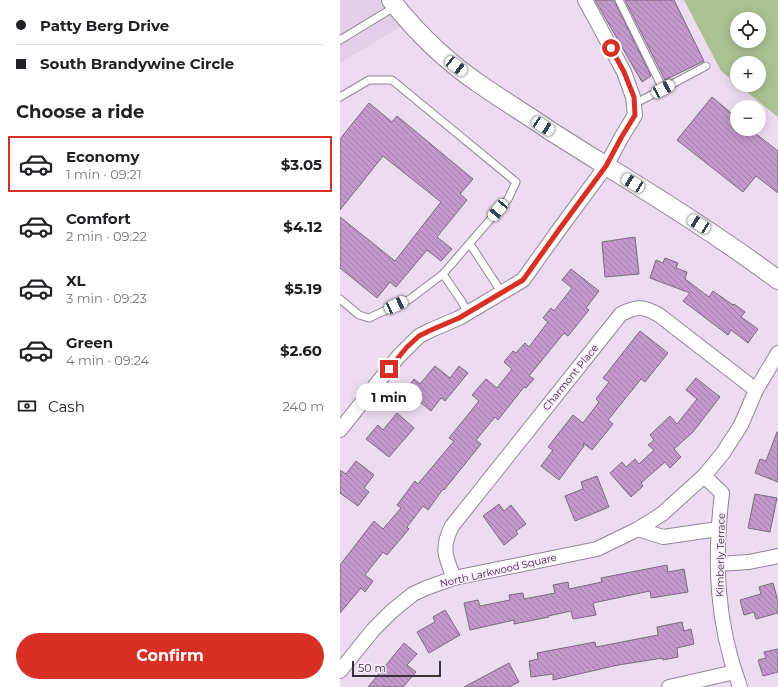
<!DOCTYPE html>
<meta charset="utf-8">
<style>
body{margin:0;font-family:Montserrat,sans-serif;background:#f6f6f6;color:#202124;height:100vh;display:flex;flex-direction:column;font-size:15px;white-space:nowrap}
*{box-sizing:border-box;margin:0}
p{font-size:13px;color:#757577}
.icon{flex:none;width:22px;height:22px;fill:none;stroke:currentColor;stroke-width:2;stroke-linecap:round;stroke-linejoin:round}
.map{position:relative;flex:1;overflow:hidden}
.sheet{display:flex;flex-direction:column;background:#fff;width:340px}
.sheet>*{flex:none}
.top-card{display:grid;align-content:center;height:88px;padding:0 16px;background:#fff}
.controls{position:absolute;left:390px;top:12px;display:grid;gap:8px}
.controls a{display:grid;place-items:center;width:36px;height:36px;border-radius:50%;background:#fff;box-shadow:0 2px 10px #0003;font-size:20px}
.scale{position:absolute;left:12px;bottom:10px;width:89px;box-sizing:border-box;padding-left:4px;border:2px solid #39323a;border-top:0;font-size:11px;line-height:14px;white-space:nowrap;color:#39323a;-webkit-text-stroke:3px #fbe9fe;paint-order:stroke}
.end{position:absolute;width:18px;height:18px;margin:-9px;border:5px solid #d93025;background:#fff;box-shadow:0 0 0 2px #fff}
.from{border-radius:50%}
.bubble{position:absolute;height:28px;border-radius:14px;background:#fff;box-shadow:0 2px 10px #0003;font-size:13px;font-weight:700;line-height:28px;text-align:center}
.car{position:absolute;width:12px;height:24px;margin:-12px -6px;border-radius:5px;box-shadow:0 0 3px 1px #0007;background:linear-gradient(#fff 24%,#345 0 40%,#fff 0 76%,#345 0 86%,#fff 0)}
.top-card b{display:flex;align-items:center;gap:14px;height:38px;font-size:15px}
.top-card b+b{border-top:1px solid #e0e0e0}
.top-card i{width:10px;height:10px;background:#202124}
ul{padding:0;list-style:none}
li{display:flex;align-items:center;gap:12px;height:56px;margin:0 8px 6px;padding:0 8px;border:2px solid transparent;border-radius:0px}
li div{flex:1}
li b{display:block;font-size:15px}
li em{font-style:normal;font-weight:700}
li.active{border-color:#d93025}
li>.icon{width:36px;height:36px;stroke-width:1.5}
h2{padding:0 16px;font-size:18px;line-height:48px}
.pay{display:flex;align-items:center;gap:10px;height:44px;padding:0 16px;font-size:15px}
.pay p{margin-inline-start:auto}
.button{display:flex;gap:8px;margin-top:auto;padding:8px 16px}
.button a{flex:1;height:46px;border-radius:24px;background:#d93025;color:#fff;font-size:16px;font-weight:700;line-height:46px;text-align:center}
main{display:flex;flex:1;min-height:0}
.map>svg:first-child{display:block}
.built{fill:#e4cfe9}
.grass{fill:#abc192;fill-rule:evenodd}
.building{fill:url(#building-back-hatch);stroke:#796a7c}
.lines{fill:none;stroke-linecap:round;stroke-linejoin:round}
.service-casing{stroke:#948497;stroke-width:9}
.minor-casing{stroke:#948497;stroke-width:16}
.tertiary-casing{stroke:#948497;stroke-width:20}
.service{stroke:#fff;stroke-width:7}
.minor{stroke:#fff;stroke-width:14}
.tertiary{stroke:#fff;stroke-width:18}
.route{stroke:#d93025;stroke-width:5}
.labels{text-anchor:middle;stroke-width:3;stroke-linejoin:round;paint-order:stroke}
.street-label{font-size:10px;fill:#39323a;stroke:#fbe9fe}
</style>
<main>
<section class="sheet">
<div class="top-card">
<b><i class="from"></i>Patty Berg Drive</b>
<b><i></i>South Brandywine Circle</b>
</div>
<h2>Choose a ride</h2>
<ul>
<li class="active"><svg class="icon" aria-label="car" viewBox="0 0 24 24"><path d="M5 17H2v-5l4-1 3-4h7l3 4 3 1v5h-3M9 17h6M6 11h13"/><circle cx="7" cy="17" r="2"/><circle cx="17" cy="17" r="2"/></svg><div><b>Economy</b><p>1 min · 09:21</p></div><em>$3.05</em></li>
<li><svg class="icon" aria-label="car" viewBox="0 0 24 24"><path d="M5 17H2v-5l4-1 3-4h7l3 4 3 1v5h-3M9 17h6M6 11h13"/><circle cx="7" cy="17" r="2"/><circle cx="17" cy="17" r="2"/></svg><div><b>Comfort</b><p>2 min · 09:22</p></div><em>$4.12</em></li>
<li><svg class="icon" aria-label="car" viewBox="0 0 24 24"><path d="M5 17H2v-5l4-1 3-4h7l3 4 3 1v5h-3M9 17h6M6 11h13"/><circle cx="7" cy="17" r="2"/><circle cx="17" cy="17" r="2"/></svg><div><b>XL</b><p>3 min · 09:23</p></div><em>$5.19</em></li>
<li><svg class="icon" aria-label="car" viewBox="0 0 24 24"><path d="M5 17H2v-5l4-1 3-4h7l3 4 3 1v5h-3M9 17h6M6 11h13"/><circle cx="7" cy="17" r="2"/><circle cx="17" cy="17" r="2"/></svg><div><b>Green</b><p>4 min · 09:24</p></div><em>$2.60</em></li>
</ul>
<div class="pay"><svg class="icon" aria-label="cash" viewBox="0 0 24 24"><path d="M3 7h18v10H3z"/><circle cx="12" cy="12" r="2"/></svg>Cash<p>240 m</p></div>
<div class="button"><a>Confirm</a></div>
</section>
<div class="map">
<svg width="438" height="687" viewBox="0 0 438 687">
<defs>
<pattern id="building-back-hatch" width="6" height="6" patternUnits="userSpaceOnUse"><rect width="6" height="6" fill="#c299ca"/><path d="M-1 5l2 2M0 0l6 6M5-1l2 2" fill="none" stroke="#9f7da5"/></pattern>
</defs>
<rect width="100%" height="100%" fill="#eddcf1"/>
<path class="built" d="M0,0H43L64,25L0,63Z"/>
<path class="grass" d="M344,0H438V117L398,85H419V63H397V84L381,71ZM397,19H419V41H397Z"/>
<path class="building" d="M255,0H274L311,76L302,82Z
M285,0H334L364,61L325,80Z
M372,97L397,118V129H420L416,134L438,151V193L416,176L403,192L337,140Z
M29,103L52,122L57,116L133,179L120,194L127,200L97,237L112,249L101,261L87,250L56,287L50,282L37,298L0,268V217L55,261L101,202L43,156L0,210V139Z
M295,237L299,274L265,277L262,242Z
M325,258L338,263L336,268L347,272L345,279L369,297L373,291L393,305L394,304L405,312L401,317L418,329L408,343L391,330L388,335L343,301L350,293L310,278L316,260L323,263Z
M231,269L259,291L246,308L249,310L228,336L224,333L189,376L194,379L186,388L184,387L158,420L155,417L136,440L141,444L104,490L103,489L88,510L83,506L67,527L69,529L47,555L43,552L25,575L33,581L25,592L21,588L0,613V565L34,521L43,529L61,508L57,505L75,481L78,484L114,441L109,438L139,401L132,395L146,379L157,388L172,369L164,362L173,351L176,353L185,343L189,347L208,322L203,318L211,308L214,311L232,288L222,280Z
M300,331L328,353L305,382L301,379L268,420L273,424L252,450L243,443L244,446L219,480L201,466L213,450L208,447L233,415L243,423L259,402L256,399L269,382L263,378Z
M95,366L110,378L119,366L128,373L105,401L101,398L91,411L65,390L74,379L80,384Z
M356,378L380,397L353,432L334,449L341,457L330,468L325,462L301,483L303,486L291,497L270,473L282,462L286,467L295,459L299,464L314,450L308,445L314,440L310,435L330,416L337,424L357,399L346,390Z
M57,413L74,428L49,457L26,439L38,425L43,430Z
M437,432H438V482L415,473L420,459L426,461Z
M16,461L34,475L24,488L29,492L18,506L0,493V470L6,474Z
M257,476L269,507L235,521L225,496L243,489L241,482Z
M415,494L437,498L430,532L408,528Z
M159,504L164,511L171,505L186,524L176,531L178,534L164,545L143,516Z
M327,565L328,572L344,569L348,592L311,598L310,591L253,603L256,615L233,619L231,611L208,616L209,617L174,624V620L130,630L124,603L138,600L140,606L170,600L169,595L183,593L184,599L215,593L213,585L228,582L229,589L262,582L261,578Z
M433,583L438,601V613L416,619L414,612L404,615L400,600L421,594L419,587Z
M105,610L120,635L89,653L77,632L95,622L93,617Z
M342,622L344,631L351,629L354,644L337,648L338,657L323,660V658L278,665L213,680V674L191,677L189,661L198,659L197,653L255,642L256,647L318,635L317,627Z
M64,643L77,654L67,665L76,672L63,687H28Z
M438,649V672L423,676L418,660L426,658L424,652Z
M169,663L179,682L169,687H124Z"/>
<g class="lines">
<g class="service-casing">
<path id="service" d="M279,0L323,89L294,104
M0,40L56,6
M323,89L366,66
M0,97L29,80H52L176,182L168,199L103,274L70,299L29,318L19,315L0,299
M130,244L162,293
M103,274L122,302L128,313"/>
</g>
<g class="minor-casing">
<path id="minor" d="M0,430L58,357L79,336L91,330L119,318L183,280L218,231L266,166L281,138L295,115L293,97L284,72L245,0
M364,476L382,493C374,561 376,622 400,687
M298,529L323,537L378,529
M378,564L409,562L438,556
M114,578C105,556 101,548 112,526L281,314C298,306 303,306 319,315L416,390
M0,671L33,630L52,611L73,594L86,588L114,578L257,549L298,529L322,514L364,476L383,453L401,425L416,390L438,353
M329,687L395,672"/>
</g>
<g class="tertiary-casing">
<path id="tertiary" d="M51,0C76,32 107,62 141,85C164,101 189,116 212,132C288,180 366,226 438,280"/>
</g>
<use href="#service" class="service"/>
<use href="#minor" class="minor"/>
<use href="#tertiary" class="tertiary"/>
</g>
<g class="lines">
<path class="route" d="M49,369L67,347L79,336L91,330L119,318L183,280L218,231L266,166L281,138L295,115L294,97L284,72L271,48"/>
</g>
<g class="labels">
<g class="street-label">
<text transform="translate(230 377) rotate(-51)" y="4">Charmont Place</text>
<text transform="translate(380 555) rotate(-89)" y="4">Kimberly Terrace</text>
<text transform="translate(158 570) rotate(-13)" y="4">North Larkwood Square</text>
</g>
</g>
</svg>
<div class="controls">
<a><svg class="icon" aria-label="locate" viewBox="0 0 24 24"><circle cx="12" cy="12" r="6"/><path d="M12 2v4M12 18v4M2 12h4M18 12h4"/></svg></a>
<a>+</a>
<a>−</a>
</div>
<div class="scale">50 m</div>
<i class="end from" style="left:271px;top:48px"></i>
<i class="end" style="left:49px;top:369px"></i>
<div class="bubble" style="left:16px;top:383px;width:66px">1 min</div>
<i class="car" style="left:116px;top:66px;rotate:128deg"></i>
<i class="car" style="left:323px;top:89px;rotate:62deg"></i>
<i class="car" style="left:203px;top:126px;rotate:123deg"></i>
<i class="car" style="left:293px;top:183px;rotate:302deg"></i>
<i class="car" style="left:158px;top:210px;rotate:220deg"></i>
<i class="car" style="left:359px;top:224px;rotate:302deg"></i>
<i class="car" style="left:56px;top:305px;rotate:65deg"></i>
</div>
</main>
